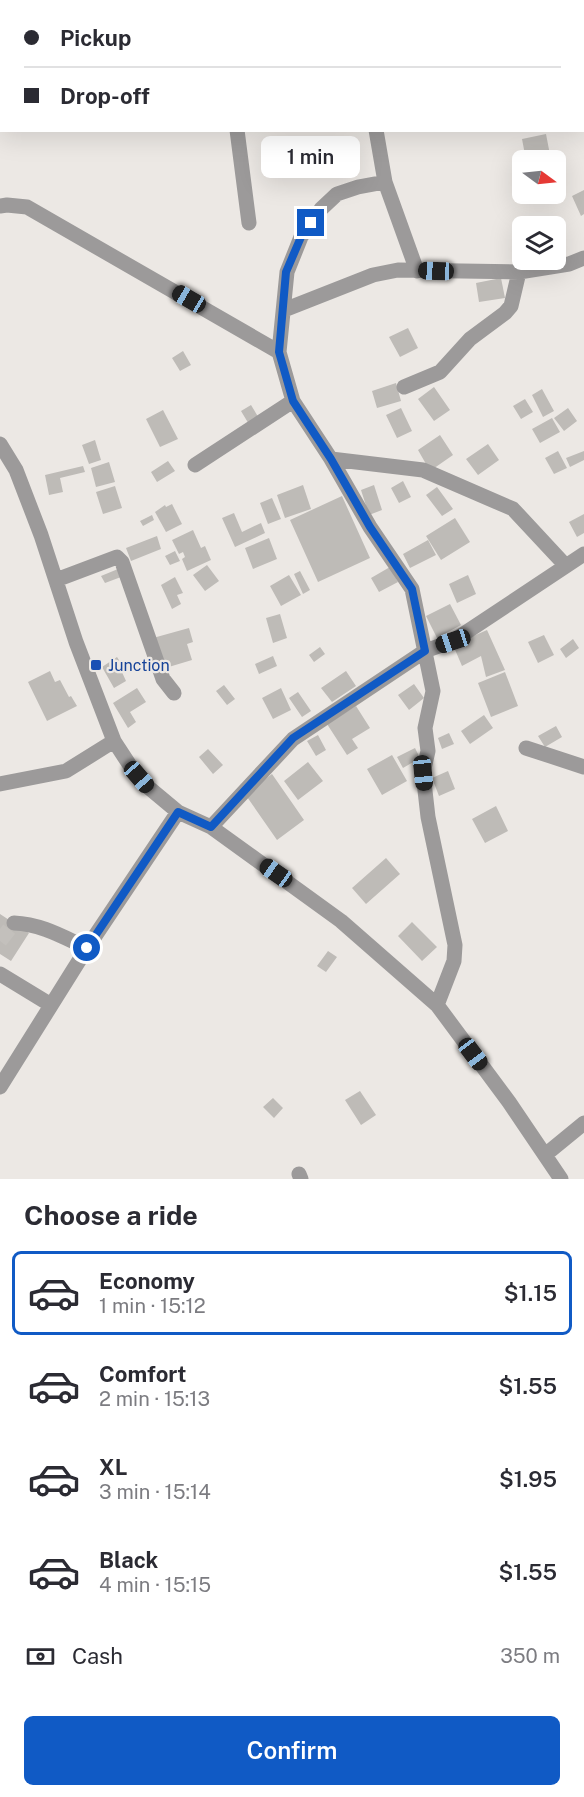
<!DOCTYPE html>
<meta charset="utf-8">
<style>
body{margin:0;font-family:"Public Sans",sans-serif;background:#f2f2f3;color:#2b2b33;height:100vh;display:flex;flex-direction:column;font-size:22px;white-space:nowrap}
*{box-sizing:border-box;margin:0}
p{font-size:20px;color:#7c7c81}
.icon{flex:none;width:33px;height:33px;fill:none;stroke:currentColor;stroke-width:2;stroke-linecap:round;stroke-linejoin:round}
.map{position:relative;height:1179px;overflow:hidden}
.sheet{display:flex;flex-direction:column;background:#fff;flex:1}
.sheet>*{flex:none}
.guide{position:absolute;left:0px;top:0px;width:585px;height:132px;box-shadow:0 6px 24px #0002;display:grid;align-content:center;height:132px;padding:0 24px;background:#fff}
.needle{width:39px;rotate:105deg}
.buttons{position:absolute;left:512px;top:150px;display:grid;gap:12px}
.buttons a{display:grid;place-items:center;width:54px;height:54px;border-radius:9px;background:#fff;box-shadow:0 6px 24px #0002;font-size:30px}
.end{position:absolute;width:27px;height:27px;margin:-14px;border:8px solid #105ac5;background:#fff;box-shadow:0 0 0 3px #fff}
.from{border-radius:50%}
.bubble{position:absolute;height:42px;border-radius:9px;background:#fff;box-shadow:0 6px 24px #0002;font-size:20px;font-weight:600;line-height:42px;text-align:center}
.car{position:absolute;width:18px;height:36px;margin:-18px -9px;border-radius:8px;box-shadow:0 0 4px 2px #0007;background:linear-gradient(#222 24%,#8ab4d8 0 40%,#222 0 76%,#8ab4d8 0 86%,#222 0)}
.guide b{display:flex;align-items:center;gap:21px;height:57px;font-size:22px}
.guide b+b{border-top:2px solid #e1e1e2}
.guide i{width:15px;height:15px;background:#2b2b33}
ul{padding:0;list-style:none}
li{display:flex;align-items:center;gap:18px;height:84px;margin:0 12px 9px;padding:0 12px;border:3px solid transparent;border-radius:9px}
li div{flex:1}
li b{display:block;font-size:22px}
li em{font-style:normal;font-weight:600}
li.current{border-color:#105ac5}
li>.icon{width:54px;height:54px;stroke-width:1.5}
h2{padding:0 24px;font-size:27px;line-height:72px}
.pay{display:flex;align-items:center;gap:15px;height:66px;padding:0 24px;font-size:22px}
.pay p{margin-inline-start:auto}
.action{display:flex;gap:12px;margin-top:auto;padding:12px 24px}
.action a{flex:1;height:69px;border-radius:9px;background:#105ac5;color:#fff;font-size:24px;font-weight:600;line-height:69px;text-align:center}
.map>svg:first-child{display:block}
.building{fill:#bebbb7}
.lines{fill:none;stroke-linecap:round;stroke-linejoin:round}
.minor-tunnel{stroke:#c3c0bc;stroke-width:15;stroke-dasharray:15 8;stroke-linecap:butt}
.minor{stroke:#9c9a9a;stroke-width:15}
.route{stroke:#105ac5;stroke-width:8}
.transit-dot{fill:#1a4fb4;stroke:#ece8e4;stroke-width:2}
.labels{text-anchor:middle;stroke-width:4.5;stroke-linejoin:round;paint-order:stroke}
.transit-label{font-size:16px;fill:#164399;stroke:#ece8e4;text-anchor:start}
</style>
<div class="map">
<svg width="584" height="1179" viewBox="0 0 584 1179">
<rect width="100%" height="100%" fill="#ece8e4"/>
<path class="building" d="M546,134L551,160H526L522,139Z
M584,190V214L581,216L572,196Z
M501,278L505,298L479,302L476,283Z
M408,328L418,348L400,357L389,337Z
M183,351L191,365L180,371L172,358Z
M396,383L401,401L377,408L372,391Z
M434,387L450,410L434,421L418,399Z
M542,389L554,411L543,417L532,395Z
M525,399L533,412L521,419L513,406Z
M251,405L260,420L250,426L241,411Z
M401,408L412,431L397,438L386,415Z
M568,408L577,421L564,431L554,418Z
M163,410L178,439L160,447L146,419Z
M552,418L560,432L540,443L532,429Z
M440,435L453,455L430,471L418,450Z
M95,440L101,460L89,464L82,445Z
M488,444L499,460L478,475L466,459Z
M558,451L567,468L554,474L545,458Z
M584,451V460L570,467L566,458Z
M168,461L175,471L157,482L151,472Z
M109,462L115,482L96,487L91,468Z
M83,466L85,472L60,478L63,492L49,495L45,475Z
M403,481L411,497L399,503L391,488Z
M303,485L311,509L285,518L277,495Z
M374,485L382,510L369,515L361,490Z
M115,486L122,508L103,514L96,492Z
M437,487L453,509L442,516L426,495Z
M342,496L370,558L318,582L290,520Z
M272,498L281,519L268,524L260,503Z
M172,504L182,524L166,532L155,512L165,505L166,507Z
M234,513L242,532L261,523L265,533L235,547L222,518Z
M584,514V533L577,537L569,522Z
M152,515L154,520L143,526L140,521Z
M455,518L470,542L441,560L426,536Z
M193,530L201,548L205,546L211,560L187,571L182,559L185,557L183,552L179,554L172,540Z
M157,536L161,549L131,561L126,548Z
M269,538L277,559L253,569L245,548Z
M428,540L436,555L410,568L403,554Z
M175,551L180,561L170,565L165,556Z
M207,565L219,581L205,591L193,575Z
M390,567L398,582L379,592L371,578Z
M118,569L121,577L105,583L101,576Z
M300,571L310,590L303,594L294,574Z
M289,575L301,595L281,606L270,586Z
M468,575L476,594L457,603L449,584Z
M175,577L183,593L177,595L181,604L172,609L161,585Z
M450,604L461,625L437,638L426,616Z
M280,614L287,638L273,643L266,618Z
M189,628L193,642L187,644L192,660L162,669L153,638Z
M487,630L505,670L486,677L481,656L462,666L453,645Z
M544,635L554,655L538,663L528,642Z
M573,639L579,648L566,658L560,649Z
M320,647L325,654L314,662L309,655Z
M273,656L277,666L259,674L255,664Z
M117,657L124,668L121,670L126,681L114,688L102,667Z
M50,671L55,682L60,680L69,697L71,696L77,706L47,721L28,682Z
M346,671L356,686L332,702L321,688Z
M505,672L518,706L491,717L478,683Z
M414,684L424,698L409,710L398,695Z
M224,685L235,699L227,705L216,691Z
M137,688L146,702L130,712L136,722L128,728L113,703Z
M281,688L291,710L273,719L262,698Z
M298,692L311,711L302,717L289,698Z
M356,706L370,728L352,739L358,748L347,755L327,724Z
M484,715L493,728L470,744L461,731Z
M556,726L562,737L545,747L538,736Z
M449,733L454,744L442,749L438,738Z
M318,735L326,750L316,756L307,741Z
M415,748L420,758L403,768L397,757Z
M208,749L223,765L213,774L199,757Z
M392,755L407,781L382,795L367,769Z
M308,762L323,781L298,800L284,781Z
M448,771L455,789L439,796L432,778Z
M272,774L304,820L277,840L245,794Z
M496,806L508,831L485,843L472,819Z
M386,858L400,874L366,904L352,888Z
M0,914L29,933L11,961L0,954Z
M412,922L437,947L422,961L398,936Z
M328,951L337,957L326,972L317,966Z
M360,1091L376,1115L361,1125L345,1100Z
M273,1098L283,1108L274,1118L263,1107Z"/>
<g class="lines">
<path class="minor-tunnel" d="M0,941L14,923"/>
<path class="minor" d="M219,0V2
M377,2L378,0
M237,130L249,223
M376,130L385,182L358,187L337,194L321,209L301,237L287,272L279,352L293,401L331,459L370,527L412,589L433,691L425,728L428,751L423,773L428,817L455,945L454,961L437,1005
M385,182L417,271
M0,206L7,205L27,207L279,352
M284,310L373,275L398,270L519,272L569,264L584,258
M404,387L440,372L470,339L505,313L511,306L519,272
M0,444L16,470L41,535L76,642L114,741L131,767L148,787L178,812L211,827L341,921L437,1005L509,1102L561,1179
M331,459L423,470L513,509L566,566
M195,465L293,401
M56,580L117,557L122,562L163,679L174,693
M526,748L584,767
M0,784L66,771L114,741
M211,827L293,739L425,651L453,641L584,554
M14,923C41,924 63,937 87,948
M0,974L51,1005
M0,1087L87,948L178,812
M545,1155L584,1123
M299,1174L301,1179"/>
</g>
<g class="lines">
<path class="route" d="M87,948L178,812L211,827L293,738L425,651L412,589L370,527L331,459L293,401L279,352L286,272L301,237L311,223"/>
</g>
<rect class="transit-dot" x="90" y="659" width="12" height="12" rx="3"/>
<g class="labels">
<g class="transit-label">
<text x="108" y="671">Junction</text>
</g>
</g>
</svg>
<div class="buttons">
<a><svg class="needle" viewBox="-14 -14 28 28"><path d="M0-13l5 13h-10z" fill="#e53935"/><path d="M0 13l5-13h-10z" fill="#7c7c81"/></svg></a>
<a><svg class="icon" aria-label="layers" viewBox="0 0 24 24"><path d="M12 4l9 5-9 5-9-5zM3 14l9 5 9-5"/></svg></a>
</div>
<i class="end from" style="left:87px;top:948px"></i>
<i class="end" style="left:311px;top:223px"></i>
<div class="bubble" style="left:261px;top:136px;width:99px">1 min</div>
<i class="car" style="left:436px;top:271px;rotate:272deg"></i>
<i class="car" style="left:189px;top:299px;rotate:300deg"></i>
<i class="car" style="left:453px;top:641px;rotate:252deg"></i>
<i class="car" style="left:423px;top:773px;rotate:174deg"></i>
<i class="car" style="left:139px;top:777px;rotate:139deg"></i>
<i class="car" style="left:276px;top:873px;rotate:305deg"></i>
<i class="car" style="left:473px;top:1054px;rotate:143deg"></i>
<div class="guide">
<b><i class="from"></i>Pickup</b>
<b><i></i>Drop-off</b>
</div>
</div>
<section class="sheet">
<h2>Choose a ride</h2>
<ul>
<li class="current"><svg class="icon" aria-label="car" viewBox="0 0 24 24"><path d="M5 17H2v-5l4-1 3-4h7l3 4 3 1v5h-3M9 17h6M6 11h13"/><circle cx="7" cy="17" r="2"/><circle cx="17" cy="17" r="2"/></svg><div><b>Economy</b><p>1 min · 15:12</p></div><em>$1.15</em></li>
<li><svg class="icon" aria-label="car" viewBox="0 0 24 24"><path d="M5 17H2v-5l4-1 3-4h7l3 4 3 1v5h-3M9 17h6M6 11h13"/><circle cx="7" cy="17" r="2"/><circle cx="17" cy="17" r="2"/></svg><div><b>Comfort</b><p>2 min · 15:13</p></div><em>$1.55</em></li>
<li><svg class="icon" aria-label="car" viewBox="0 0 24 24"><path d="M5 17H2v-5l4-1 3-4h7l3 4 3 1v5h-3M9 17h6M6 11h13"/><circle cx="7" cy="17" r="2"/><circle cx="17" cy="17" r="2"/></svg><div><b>XL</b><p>3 min · 15:14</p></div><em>$1.95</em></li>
<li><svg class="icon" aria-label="car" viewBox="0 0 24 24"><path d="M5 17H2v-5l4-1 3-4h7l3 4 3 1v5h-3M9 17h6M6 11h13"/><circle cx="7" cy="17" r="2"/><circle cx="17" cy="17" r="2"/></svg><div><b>Black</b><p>4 min · 15:15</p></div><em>$1.55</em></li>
</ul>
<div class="pay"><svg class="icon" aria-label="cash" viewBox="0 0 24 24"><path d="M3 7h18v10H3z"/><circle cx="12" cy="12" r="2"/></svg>Cash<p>350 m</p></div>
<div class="action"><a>Confirm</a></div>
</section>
